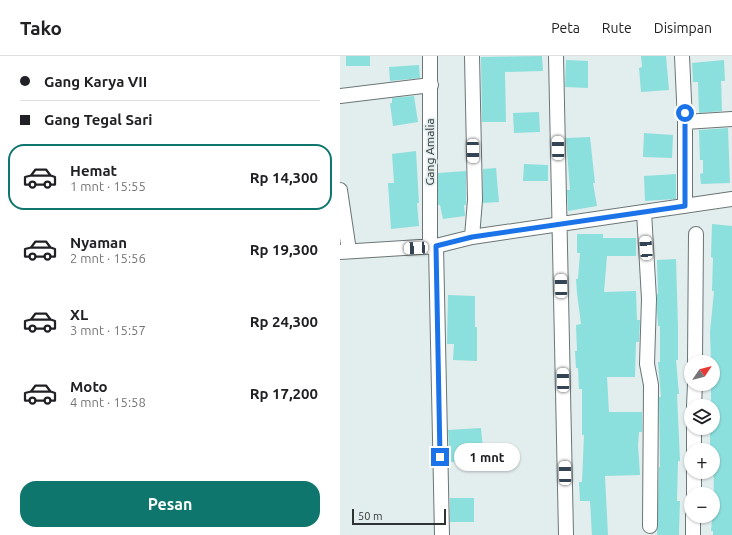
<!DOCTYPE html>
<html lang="id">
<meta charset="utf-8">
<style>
body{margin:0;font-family:Ubuntu,sans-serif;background:#f6f6f6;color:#202124;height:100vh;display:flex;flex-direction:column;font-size:15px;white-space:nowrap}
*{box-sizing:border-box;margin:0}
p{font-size:13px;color:#757577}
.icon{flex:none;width:22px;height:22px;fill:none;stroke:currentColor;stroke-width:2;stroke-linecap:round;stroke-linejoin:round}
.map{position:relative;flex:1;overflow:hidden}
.side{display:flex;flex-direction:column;background:#fff;width:340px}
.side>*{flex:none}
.hud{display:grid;align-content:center;height:88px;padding:0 20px;background:#fff}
.needle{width:26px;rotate:55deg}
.tools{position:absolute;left:344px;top:299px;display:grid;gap:8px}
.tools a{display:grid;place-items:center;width:36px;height:36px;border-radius:50%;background:#fff;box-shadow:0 1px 3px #0004;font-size:20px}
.scale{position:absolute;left:12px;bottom:10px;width:94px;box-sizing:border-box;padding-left:4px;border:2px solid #2f3433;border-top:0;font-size:11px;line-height:14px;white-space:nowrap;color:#2f3433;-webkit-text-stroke:3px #e2eded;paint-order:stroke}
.end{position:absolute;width:18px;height:18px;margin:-9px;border:5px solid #1a73e8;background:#fff;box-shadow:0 0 0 2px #fff}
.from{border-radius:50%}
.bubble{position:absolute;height:28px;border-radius:14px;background:#fff;box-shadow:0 1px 3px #0004;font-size:13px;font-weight:600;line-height:28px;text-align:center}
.car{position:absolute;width:12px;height:24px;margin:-12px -6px;border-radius:5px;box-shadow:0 0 3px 1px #0007;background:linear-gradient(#fff 24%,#345 0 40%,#fff 0 76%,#345 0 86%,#fff 0)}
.hud b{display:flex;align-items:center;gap:14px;height:38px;font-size:15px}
.hud b+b{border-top:1px solid #e0e0e0}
.hud i{width:10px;height:10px;background:#202124}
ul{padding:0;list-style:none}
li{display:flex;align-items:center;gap:12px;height:66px;margin:0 8px 6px;padding:0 12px;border:2px solid transparent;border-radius:16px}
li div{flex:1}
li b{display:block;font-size:15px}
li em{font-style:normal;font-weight:600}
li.selected{border-color:#0f766e}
li>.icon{width:36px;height:36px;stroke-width:1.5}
.button{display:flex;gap:8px;margin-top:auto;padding:8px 20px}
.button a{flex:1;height:46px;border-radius:16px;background:#0f766e;color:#fff;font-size:16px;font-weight:600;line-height:46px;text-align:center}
header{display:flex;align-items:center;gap:24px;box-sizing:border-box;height:56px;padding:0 20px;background:#fff;border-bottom:1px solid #e0e0e0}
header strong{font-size:19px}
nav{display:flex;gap:22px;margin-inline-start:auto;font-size:14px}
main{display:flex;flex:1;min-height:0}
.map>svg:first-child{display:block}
.building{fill:#8bdfdd}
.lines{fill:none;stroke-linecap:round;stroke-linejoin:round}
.street-casing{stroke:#6b7575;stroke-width:16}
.street{stroke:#fff;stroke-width:14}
.route{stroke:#1a73e8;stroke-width:5}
.labels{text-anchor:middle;stroke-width:3.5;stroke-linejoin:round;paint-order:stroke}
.street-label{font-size:12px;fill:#2f3433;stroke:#e2eded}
</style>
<header>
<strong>Tako</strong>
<nav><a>Peta</a><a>Rute</a><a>Disimpan</a></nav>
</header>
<main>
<section class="side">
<div class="hud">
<b><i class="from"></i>Gang Karya VII</b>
<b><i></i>Gang Tegal Sari</b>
</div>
<ul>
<li class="selected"><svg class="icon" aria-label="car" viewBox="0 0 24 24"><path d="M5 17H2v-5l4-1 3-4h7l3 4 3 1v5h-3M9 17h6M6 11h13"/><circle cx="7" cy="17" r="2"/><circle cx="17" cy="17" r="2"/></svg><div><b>Hemat</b><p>1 mnt · 15:55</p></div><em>Rp 14,300</em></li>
<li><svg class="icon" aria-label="car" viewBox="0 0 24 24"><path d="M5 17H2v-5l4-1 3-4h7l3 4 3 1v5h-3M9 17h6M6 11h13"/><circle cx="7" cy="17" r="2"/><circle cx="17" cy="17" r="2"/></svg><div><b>Nyaman</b><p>2 mnt · 15:56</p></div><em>Rp 19,300</em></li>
<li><svg class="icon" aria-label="car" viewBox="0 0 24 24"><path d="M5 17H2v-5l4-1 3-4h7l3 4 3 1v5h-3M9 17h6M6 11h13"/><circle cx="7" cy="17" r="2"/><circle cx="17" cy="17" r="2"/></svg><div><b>XL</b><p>3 mnt · 15:57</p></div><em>Rp 24,300</em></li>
<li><svg class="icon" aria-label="car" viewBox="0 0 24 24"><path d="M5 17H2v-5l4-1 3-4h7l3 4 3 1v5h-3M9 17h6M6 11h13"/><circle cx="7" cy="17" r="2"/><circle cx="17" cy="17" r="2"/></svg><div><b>Moto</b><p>4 mnt · 15:58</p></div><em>Rp 17,200</em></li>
</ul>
<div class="button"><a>Pesan</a></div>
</section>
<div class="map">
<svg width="392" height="479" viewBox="0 0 392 479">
<rect width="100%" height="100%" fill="#e2eded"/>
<path class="building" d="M6,0H30V10H6Z
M202,0L203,15L165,16L166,66H142L141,1Z
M301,0H326L329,34L301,36L299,12L302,11Z
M226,4L248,5V32L225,31Z
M384,4L385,25H381L382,55L359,57L358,26H353L352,7Z
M79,9L80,22L50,25L49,11Z
M74,40L78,66L53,70L50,47H52V42Z
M199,56L200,76L174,77L173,57Z
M388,72L390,127L361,128L360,118L363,117V104H360L359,74Z
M304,77L333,79L332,102L303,101Z
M250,81L255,127H253L257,150L228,155L227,134H230L226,82Z
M76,95L79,147H77L79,170L51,173L48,127H54L52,98Z
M184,108L208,109V125H183Z
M156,112L159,146L143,147V113Z
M126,115V149H124L125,160L103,163L100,149H98V117Z
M336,118V143L305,145L304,120Z
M372,168L392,170V479H373V475H371L374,441L373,394H370V376H373V350H371V328H373V306H371L370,276L374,235H372L373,202L371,201Z
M237,178H263V182H296V200H267L264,236L296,235L297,264H300L299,286H296L295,321H267L269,356H302V376H299L298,389L300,419L265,420L268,479H252L250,445H240L239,426H242L244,379H242V333H239L238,312H236L235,295H237L236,269L241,268L237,237L236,223H238L240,197H237Z
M336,203L338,272V304H336L339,338H337L340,405H338L337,445H340L339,475V479H317L319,411H320L319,341H321L318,306H320V270H318L317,255V238H318L317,204Z
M108,239L135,240V271H137V305L113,304L114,288H107Z
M141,372L144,405L110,406L108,374Z
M110,442H134V466H110Z"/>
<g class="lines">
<g class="street-casing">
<path id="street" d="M132,0L135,144L132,181
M216,0L226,479
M342,0L345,66V150
M0,40L91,29
M345,66L392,63
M0,134L9,195
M304,156L309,243L307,308L311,329L310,470
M96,190L102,479
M90,191V0
M0,196L96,190L132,181L392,143
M355,306L356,178
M354,350L355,328
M354,394V372
M354,438V416
M353,479V460"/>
</g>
<use href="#street" class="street"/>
</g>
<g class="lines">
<path class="route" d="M100,401L96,190L132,181L345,150V57"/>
</g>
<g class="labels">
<g class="street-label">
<text transform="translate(90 96) rotate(-90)" y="4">Gang Amalia</text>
</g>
</g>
</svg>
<div class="tools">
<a><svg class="needle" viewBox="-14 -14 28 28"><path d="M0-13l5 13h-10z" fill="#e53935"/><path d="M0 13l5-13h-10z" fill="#757577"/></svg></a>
<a><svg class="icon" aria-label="layers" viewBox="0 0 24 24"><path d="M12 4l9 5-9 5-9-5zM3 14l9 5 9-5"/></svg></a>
<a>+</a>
<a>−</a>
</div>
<div class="scale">50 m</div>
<i class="end from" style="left:345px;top:57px"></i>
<i class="end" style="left:100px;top:401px"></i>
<div class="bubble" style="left:114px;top:387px;width:66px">1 mnt</div>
<i class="car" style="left:218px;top:92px;rotate:359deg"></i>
<i class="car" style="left:133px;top:95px;rotate:179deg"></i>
<i class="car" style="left:76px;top:192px;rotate:267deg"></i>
<i class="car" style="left:306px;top:192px;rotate:356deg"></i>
<i class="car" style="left:221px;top:230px;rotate:359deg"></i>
<i class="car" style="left:223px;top:324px;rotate:359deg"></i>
<i class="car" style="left:225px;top:417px;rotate:359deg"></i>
</div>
</main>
